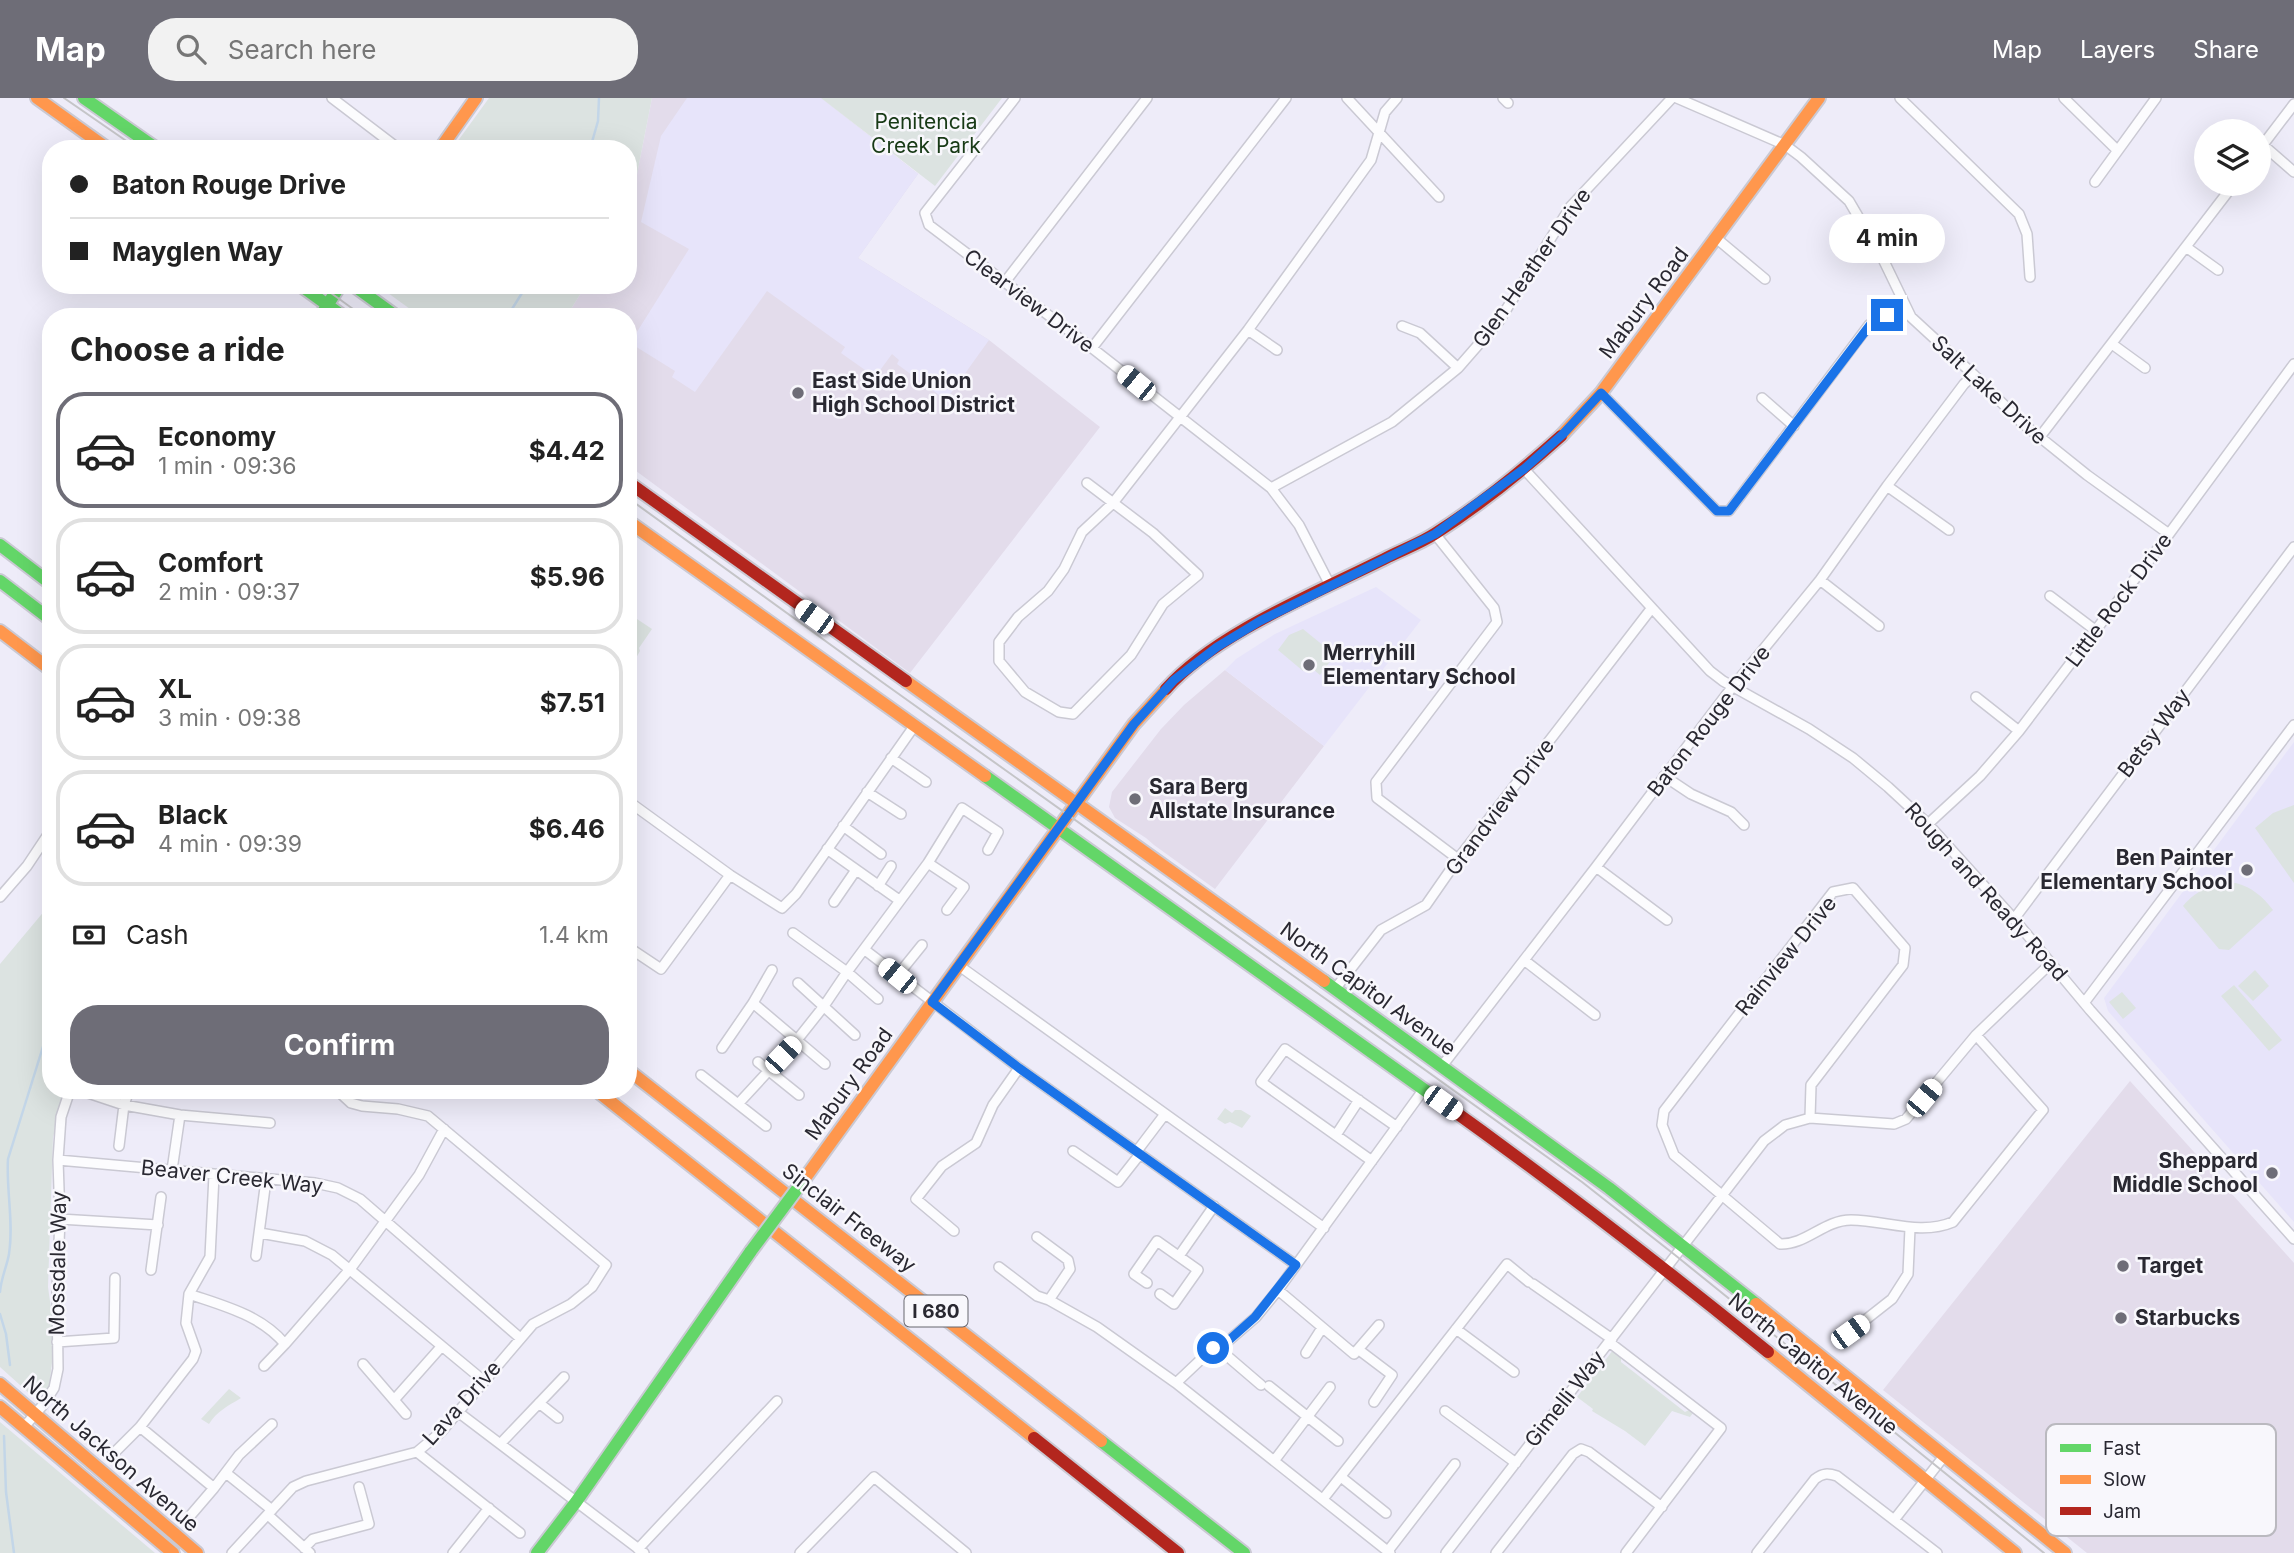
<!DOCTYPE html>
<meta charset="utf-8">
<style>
body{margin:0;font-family:Inter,sans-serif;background:#f2f2f2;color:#222;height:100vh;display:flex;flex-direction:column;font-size:26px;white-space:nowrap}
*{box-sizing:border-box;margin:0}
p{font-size:23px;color:#767676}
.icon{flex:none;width:38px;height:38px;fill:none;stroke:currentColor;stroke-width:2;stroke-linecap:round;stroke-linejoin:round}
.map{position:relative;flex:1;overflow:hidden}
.details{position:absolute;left:42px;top:210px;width:595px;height:791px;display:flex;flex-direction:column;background:#fff;border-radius:28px;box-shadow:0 7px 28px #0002}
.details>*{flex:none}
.hud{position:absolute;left:42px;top:42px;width:595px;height:154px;border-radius:28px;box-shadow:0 7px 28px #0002;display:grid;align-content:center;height:154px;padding:0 28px;background:#fff}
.controls{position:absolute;left:2194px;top:21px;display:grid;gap:14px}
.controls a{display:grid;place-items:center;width:77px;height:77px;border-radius:50%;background:#fff;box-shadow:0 7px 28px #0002;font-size:35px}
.end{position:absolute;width:32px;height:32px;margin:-16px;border:9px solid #1a73e8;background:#fff;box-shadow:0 0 0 4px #fff}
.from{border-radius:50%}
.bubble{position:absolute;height:49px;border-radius:24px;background:#fff;box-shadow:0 7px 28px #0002;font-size:23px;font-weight:700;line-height:49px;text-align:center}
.car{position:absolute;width:21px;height:42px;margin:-21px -10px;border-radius:9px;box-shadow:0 0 5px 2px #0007;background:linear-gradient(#fff 24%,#345 0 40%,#fff 0 76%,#345 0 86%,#fff 0)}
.hud b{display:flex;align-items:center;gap:24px;height:66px;font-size:26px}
.hud b+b{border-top:2px solid #e0e0e0}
.hud i{width:18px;height:18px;background:#222}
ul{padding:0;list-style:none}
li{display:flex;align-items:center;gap:21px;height:116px;margin:0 14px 10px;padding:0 14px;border:4px solid #e0e0e0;border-radius:28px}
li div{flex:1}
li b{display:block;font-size:26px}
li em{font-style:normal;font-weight:700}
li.selected{border-color:#6e6d77}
li>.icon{width:63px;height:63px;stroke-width:1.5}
h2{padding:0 28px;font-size:32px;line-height:84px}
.pay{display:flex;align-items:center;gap:18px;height:77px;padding:0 28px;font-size:26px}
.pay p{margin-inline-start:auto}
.button{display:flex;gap:14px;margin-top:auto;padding:14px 28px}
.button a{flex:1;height:80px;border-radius:28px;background:#6e6d77;color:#fff;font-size:28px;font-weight:700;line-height:80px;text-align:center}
header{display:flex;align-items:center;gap:42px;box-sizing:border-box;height:98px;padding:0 35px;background:#6e6d77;color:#fff}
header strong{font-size:33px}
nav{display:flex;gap:38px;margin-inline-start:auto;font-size:24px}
.search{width:490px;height:63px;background:#f2f2f2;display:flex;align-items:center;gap:18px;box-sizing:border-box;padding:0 24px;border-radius:28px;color:#767676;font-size:26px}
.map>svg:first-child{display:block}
.commercial{fill:#e3dceb}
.built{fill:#e7e4fa}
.green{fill:#dce3e1}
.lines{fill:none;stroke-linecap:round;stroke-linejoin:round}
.stream{stroke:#c3d6e8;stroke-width:2.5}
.street-casing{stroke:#cac9d3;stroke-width:12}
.fast-casing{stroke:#cac9d3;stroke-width:16}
.slow-casing{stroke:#cac9d3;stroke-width:16}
.jam-casing{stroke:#cac9d3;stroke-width:16}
.street{stroke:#fcfcfe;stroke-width:9}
.fast{stroke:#63d668;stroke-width:12}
.slow{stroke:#ff974d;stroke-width:12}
.jam{stroke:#b3261e;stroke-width:12}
.tram{stroke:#c5c5c8;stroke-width:2}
.fast-bridge-casing{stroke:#cac9d3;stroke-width:16;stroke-linecap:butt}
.fast-bridge{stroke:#63d668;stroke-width:12}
.route{stroke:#1a73e8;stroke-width:9}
.poi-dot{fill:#6e6d77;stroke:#f8f7fc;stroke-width:2.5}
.labels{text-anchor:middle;stroke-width:5;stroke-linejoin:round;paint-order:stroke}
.shield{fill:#f8f7fc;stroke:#67666e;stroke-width:2}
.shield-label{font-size:19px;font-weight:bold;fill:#292831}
.park-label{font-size:21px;fill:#183a16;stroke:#f8f7fc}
.street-label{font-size:21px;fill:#292831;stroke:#f8f7fc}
.poi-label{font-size:21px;font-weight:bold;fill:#292831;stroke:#f8f7fc;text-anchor:start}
.key{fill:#f8f7fc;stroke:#bab9bf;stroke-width:2}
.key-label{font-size:19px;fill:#292831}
</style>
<header>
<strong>Map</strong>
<div class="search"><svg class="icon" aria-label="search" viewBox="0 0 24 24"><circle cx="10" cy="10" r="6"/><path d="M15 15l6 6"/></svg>Search here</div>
<nav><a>Map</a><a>Layers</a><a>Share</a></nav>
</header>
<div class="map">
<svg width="2294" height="1455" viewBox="0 0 2294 1455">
<rect width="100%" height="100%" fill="#eeecf9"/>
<path class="commercial" d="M652,0H821L918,76L858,160L989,242L1100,329L910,575L628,367V219H566L586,187H628V122Z
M1225,572L1324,648L1215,791L1154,747L1146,740L1115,720L1109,709L1112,694L1161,631L1184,607Z
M2130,983L2294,1165V1455H2087L1883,1292Z"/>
<path class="built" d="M687,0H821L918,76L858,160L989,242L946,302L897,266L899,262L892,256L875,279L841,255L845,249L767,193L695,294L672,279L675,273L630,245L689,151L641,124L661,38Z
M1376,489L1421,522L1324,648L1225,572L1236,561L1275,536Z
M2294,644V1124L2108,913L2104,900Z"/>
<path class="green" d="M489,0H652L628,122V51H452Z
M821,0H1002L935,88Z
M377,187H586L566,219H421Z
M628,515L652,531L639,550L640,553L632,567L628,564Z
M1303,531L1335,557L1320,577L1308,567L1303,573L1278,552L1289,537Z
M2294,707V785L2255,730L2273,715Z
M2236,785C2253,790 2262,798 2273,812L2229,852L2219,851L2183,808C2198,790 2214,786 2236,785Z
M51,805V992H67L53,1039L48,1189L55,1239L49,1290L30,1296L0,1269V866Z
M2255,872L2269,888L2253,903L2238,888Z
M2234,887L2282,942L2269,953L2221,898Z
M2122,894L2136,910L2123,921L2109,904Z
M1225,1010L1232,1015L1235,1012H1241L1251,1018L1242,1030L1230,1024L1225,1026L1217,1021Z
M1613,1252L1621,1257V1264L1685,1314L1689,1312L1693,1315L1690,1319L1672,1313L1645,1348L1625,1333L1592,1313L1593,1311L1577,1299Z
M229,1291L241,1300C228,1308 217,1313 209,1326L201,1321Z
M0,1324L155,1455H0Z"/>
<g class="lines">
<path class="stream" d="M590,51L598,23L599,0
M507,219L527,187
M0,1194C1,1180 7,1168 9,1156C14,1124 6,1092 8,1061L51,923
M0,1216L6,1236L10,1267
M4,1338L6,1394L14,1455"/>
<g class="street-casing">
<path id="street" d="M332,0L399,51
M1015,0L925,115L929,127L1092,250L1271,390L1299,427L1330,487
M1347,0L1439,99
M1503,0L1508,5
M1677,0L1785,47L1801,59L1849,103L1883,161L1911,219L1974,277L2021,324L2087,377L2169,436
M1900,0L2019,116L2027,136L2030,179
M2064,0L2117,52
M2263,47L2294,74
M2259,52L2294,6
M2095,84L2156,0
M1716,140L1765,181
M2186,149L2218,172
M1005,184L1147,0
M1402,228L1420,235L1458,270
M1248,232L1277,252
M2112,246L2145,270
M1092,250L1286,0
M1601,295L1717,413H1729L1869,227L1904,206
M1762,300L1794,328
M2039,340L2234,86
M1524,371L1710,573L1723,583L1809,631L1853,660L1888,689L1928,726L2014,821L2090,912L2294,1141
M1087,385L1153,435L1198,477L1163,506L1131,557L1073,616L1059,614L1025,594L999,563V544L1018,519L1048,493L1064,471L1082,434L1113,405L1248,232L1371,62L1385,14L1397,0
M1887,388L1949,432
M1271,390L1392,324L1458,270L1499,223L1571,108L1672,0
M1435,436L1494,510L1497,524L1376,684L1377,700L1458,761
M1820,482L1879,528
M2050,498L2095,532
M1976,599L2019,633
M891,660L926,684
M1664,678L1691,696L1731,714L1744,727
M867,694L901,716
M628,703L730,777L782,810L796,796L915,627
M1928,726L1980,678L2019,633L2169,436L2294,266
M843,728L881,756
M827,751L899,802
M928,765L964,789L947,812
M1596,769L1667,822
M878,788L891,768
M0,799L27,768L51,732
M834,804L856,772
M2014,821L2294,449
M793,835L847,874L878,901
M628,849L661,871L730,777
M865,852L1019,970L1296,1167
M1524,862L1595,917
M958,867L1324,1130
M897,878L922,847
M798,885L855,937
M1335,891L1381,832L1426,807L1458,761L1651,511
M753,905L825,966
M2084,905L2294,627
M722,950L753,905L772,872
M758,964L799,997
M1442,968L1596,769L1726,597L1820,482L1887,388L1964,286L1974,277
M701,977L766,1028
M79,992L124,1007L180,1017L270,1025
M738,1006L797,942L824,908L847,874L928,765L962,710L998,734L988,752
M1810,1020L1811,987L1903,867L1905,850L1853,790L1833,794L1664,1013L1662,1027L1674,1057L1780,1146C1806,1147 1824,1122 1851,1122C1885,1122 1920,1138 1953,1124L2043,1012L1976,937
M1336,1037L1359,1002
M119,1048L124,1007L129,992
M1073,1053L1118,1084L1140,1056
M1137,1053L1165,1016
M58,1062L315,1085L338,1090L360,1101L519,1239
M1372,1063L1261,984L1285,951L1397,1029
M172,1072L180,1017
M60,1121L158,1127
M954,1133L916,1101L942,1068L976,1045L993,1007L1019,970
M260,1135L305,1143L332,1157L484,1283
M1037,1139L1068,1162L1070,1171L1049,1202L1097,1229L1176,1285L1390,1455
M256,1158L266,1082
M1179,1158L1214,1108
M999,1169L1037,1198L1049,1202
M151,1172L161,1099
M1147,1185L1134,1176L1157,1143L1198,1172L1174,1206L1160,1196
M1533,1186L1612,1241
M1278,1192L1354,1256L1379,1227
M189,1196C224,1208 261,1217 285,1246
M1456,1231L1514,1274
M1850,1234L1892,1201L1908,1176L1910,1130
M57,1244L114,1240L115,1180
M1609,1244L1721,1330L1626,1455
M1219,1251L1261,1287
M1359,1252L1392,1277L1374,1304
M1306,1255L1322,1230
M363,1266L406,1316
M264,1268L285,1246L351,1170L419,1077L444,1031
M1176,1285L1213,1250L1219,1251L1256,1219L1278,1192L1424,991
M1269,1288L1338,1343
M394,1302L441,1249
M539,1305L558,1320
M1445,1313L1516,1365
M458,1314L644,1455
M24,1329L43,1307L54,1290L58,1271L57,1192L60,1121L58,1062L61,1019L70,992
M140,1329L214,1390
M501,1345L564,1279
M417,1354L520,1435
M113,1356L140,1329L193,1261L196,1253L186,1225L189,1196L210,1159L214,1077
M1274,1363L1330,1289
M226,1375L272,1412
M1341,1379L1386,1415
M1323,1401L1507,1166L1529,1184
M268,1417L310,1455
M190,1418L214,1390L239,1357L272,1326
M1894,1422L1945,1357
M304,1450L313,1441L369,1426L359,1389
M638,1451L777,1303
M1388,1453L1455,1366
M232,1455L293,1389L306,1383L417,1354L441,1334L533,1226L571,1206L592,1189L606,1167L428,1018L398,1011L362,1008L351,1005L337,992
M453,1455L489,1410
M800,1455L874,1379L966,1455
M1446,1455L1764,1043L1785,1027L1810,1020L1894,1026L1906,1021L1976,937L2051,865
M1496,1455L1573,1356L1581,1351L1589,1354L1662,1409
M1757,1455L1815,1381C1823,1375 1828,1375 1837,1378L1937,1455"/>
</g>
<g class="fast-casing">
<path id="fast" d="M84,0L157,51
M300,187L344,219
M353,187L397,219
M320,219L340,187
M0,447L51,486
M0,483L51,522
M985,678L1440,1003
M1324,883L1609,1090L1756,1206
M1101,1343L1244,1455
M537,1455L576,1404L751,1153"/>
</g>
<g class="slow-casing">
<path id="slow" d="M37,0L108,51
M440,51L476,0
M1561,338L1601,295L1819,0
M628,423L985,678
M0,533L51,572
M906,583L1324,883
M628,972L1101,1343
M596,992L1034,1340
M803,1083L1134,626L1166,591
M1756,1206L2065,1455
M1768,1254L2015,1455
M0,1286L197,1455
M0,1309L173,1455"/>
</g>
<g class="jam-casing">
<path id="jam" d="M628,384L906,583
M1166,591C1217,534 1319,494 1388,459C1404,451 1421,445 1436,435C1480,407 1522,373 1561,338
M1440,1003C1552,1083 1661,1167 1768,1254
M1034,1340L1178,1455"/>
</g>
<use href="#street" class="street"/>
<use href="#fast" class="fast"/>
<use href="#slow" class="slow"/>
<use href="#jam" class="jam"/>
<path class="tram" d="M64,0L138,51
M320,187L364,219
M628,400L882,584L1582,1084L1675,1157L2044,1455"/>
<g class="fast-bridge-casing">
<path id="fast-bridge" d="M751,1153L803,1083"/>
</g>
<use href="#fast-bridge" class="fast-bridge"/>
</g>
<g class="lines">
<path class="route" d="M1213,1250L1219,1251L1255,1219L1296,1167L1019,970L932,904L1134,626L1174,582L1217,549L1260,523L1435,436L1524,371L1563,336L1601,295L1717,413H1729L1870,227L1887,217"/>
</g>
<g class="poi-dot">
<circle cx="798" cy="295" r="7"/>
<circle cx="1309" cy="567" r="7"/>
<circle cx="1135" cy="701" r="7"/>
<circle cx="2247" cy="772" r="7"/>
<circle cx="2272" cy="1075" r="7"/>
<circle cx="2123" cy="1168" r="7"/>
<circle cx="2121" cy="1220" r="7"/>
</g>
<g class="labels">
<rect class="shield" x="904.5" y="1197.5" width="63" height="31" rx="5"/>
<g class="shield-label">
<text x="936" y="1220">I 680</text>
</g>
<g class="park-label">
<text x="926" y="31">Penitencia<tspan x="926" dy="24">Creek Park</tspan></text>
</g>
<g class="street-label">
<text transform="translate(1532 170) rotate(-55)" y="7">Glen Heather Drive</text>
<text transform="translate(1029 203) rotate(37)" y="7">Clearview Drive</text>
<text transform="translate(1644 205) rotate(-53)" y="7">Mabury Road</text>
<text transform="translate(1989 292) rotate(43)" y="7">Salt Lake Drive</text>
<text transform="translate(2119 502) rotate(-53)" y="7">Little Rock Drive</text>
<text transform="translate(1709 623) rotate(-52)" y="7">Baton Rouge Drive</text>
<text transform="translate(2154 635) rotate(-53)" y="7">Betsy Way</text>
<text transform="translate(1500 709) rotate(-53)" y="7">Grandview Drive</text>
<text transform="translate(1986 794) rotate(48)" y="7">Rough and Ready Road</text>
<text transform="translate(1786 858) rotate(-51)" y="7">Rainview Drive</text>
<text transform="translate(1368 891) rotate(36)" y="7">North Capitol Avenue</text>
<text transform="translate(849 986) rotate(-54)" y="7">Mabury Road</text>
<text transform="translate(232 1079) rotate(6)" y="7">Beaver Creek Way</text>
<text transform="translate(849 1120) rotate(38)" y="7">Sinclair Freeway</text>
<text transform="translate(58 1165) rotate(-89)" y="7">Mossdale Way</text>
<text transform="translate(1813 1266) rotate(39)" y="7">North Capitol Avenue</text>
<text transform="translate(1565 1301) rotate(-52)" y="7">Gimelli Way</text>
<text transform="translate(462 1305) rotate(-48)" y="7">Lava Drive</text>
<text transform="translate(111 1356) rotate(41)" y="7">North Jackson Avenue</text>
</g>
<g class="poi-label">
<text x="812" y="290">East Side Union<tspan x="812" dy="24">High School District</tspan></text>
<text x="1323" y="562">Merryhill<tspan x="1323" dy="24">Elementary School</tspan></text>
<text x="1149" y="696">Sara Berg<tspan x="1149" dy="24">Allstate Insurance</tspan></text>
<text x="2233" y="767" text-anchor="end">Ben Painter<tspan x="2233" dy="24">Elementary School</tspan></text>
<text x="2258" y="1070" text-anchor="end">Sheppard<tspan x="2258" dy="24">Middle School</tspan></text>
<text x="2137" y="1175">Target</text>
<text x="2135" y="1227">Starbucks</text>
</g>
</g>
<rect x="2046" y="1326" width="230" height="112" rx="10" class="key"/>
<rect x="2060" y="1346" width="31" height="8" fill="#63d668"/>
<rect x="2060" y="1377" width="31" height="9" fill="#ff974d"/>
<rect x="2060" y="1409" width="31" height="8" fill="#b3261e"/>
<g class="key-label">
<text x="2103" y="1357">Fast</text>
<text x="2103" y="1388">Slow</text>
<text x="2103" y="1420">Jam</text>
</g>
</svg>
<div class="controls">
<a><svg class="icon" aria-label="layers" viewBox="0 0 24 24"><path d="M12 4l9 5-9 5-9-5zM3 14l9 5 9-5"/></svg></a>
</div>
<i class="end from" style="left:1213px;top:1250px"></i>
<i class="end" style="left:1887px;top:217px"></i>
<div class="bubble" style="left:1829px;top:116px;width:116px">4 min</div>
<i class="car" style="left:1136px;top:285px;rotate:309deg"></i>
<i class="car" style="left:814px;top:519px;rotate:306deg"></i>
<i class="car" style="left:897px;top:878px;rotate:309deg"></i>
<i class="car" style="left:783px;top:957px;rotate:43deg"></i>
<i class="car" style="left:1924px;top:1000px;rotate:40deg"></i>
<i class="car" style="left:1443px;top:1005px;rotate:126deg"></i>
<i class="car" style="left:1850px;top:1234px;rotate:54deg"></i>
<div class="hud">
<b><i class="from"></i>Baton Rouge Drive</b>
<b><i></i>Mayglen Way</b>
</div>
<section class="details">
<h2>Choose a ride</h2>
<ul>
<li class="selected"><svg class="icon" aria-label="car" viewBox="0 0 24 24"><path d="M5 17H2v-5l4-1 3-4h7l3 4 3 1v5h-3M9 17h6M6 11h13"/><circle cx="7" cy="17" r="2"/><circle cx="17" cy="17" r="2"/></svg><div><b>Economy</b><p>1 min · 09:36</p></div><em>$4.42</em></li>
<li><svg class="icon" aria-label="car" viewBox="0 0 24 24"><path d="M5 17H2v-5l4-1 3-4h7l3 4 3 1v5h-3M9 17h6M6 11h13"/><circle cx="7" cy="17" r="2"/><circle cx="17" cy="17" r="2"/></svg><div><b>Comfort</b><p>2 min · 09:37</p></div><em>$5.96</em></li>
<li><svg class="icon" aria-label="car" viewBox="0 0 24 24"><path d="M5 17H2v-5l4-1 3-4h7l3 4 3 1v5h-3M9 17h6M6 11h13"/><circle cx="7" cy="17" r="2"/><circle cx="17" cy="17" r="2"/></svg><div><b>XL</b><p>3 min · 09:38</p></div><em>$7.51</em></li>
<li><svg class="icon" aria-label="car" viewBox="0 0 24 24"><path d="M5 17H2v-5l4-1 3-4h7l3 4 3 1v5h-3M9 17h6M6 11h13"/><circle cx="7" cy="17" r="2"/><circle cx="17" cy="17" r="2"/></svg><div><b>Black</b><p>4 min · 09:39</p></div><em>$6.46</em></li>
</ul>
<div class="pay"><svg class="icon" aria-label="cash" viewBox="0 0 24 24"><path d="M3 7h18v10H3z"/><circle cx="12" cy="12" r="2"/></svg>Cash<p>1.4 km</p></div>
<div class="button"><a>Confirm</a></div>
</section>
</div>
